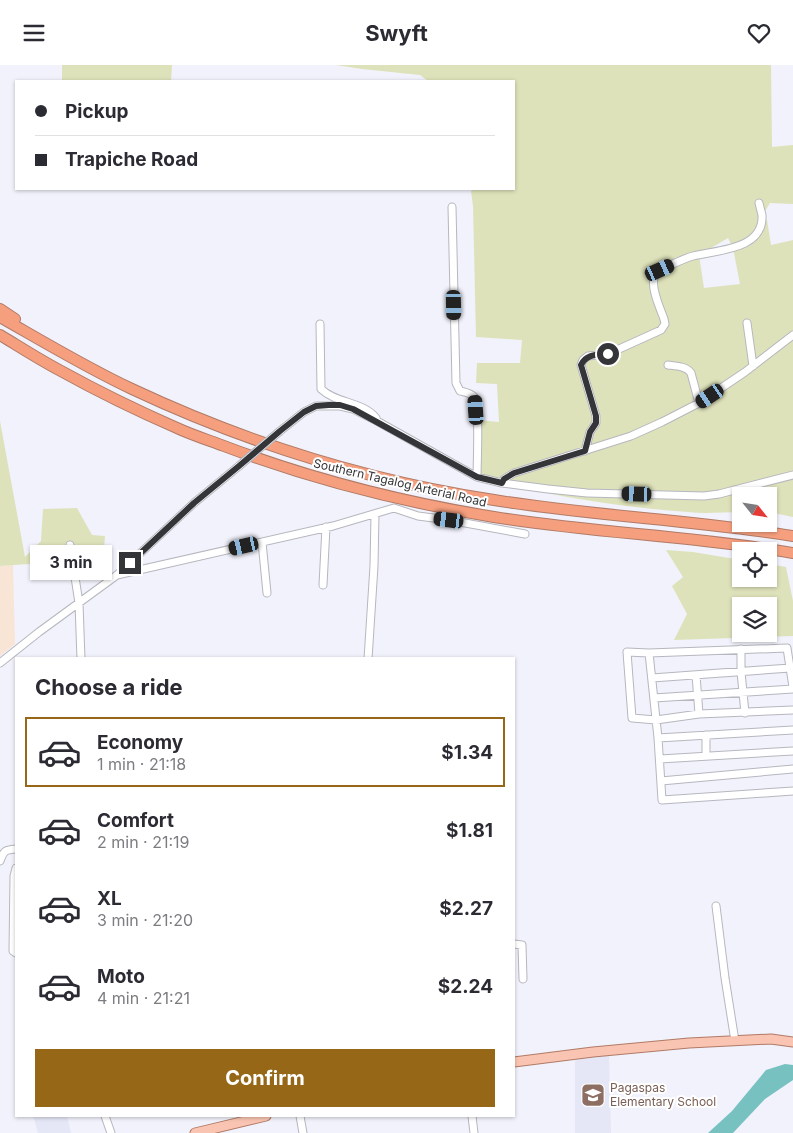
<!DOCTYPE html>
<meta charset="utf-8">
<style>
body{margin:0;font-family:Inter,sans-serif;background:#f2f2f3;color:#2b2b33;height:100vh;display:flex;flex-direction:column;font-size:19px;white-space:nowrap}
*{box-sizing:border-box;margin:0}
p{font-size:16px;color:#7c7c81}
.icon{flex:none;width:28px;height:28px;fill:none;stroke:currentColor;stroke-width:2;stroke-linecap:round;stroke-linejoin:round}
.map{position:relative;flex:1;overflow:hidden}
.drawer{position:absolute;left:15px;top:592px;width:500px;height:460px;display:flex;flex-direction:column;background:#fff;border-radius:0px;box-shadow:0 1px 4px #0004}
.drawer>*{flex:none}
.guide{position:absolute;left:15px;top:15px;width:500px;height:110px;border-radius:0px;box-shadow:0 1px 4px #0004;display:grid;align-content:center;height:110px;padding:0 20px;background:#fff}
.needle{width:32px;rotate:120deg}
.fabs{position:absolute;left:732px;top:422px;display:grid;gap:10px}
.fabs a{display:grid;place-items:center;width:45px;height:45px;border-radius:0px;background:#fff;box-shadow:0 1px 4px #0004;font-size:25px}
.end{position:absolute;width:22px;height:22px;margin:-11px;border:6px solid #343538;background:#fff;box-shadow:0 0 0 2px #fff}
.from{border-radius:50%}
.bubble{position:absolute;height:35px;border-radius:0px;background:#fff;box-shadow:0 1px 4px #0004;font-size:16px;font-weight:700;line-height:35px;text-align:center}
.car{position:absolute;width:15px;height:30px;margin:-15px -8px;border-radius:6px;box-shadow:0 0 4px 1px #0007;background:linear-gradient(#222 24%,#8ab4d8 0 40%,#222 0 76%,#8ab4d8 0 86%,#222 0)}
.guide b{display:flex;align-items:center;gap:18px;height:48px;font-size:19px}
.guide b+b{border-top:1px solid #e1e1e2}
.guide i{width:12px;height:12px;background:#2b2b33}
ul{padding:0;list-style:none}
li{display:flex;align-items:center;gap:15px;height:70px;margin:0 10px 8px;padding:0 10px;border:2px solid transparent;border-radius:0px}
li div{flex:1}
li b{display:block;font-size:19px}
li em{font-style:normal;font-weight:700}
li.on{border-color:#966717}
li>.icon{width:45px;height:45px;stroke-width:1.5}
h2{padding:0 20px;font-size:22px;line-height:60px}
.primary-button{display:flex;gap:10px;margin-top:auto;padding:10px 20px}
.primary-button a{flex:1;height:58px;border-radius:0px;background:#966717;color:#fff;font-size:20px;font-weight:700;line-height:58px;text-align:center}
header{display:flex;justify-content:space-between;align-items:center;height:65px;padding:0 20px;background:#fff;font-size:22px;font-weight:700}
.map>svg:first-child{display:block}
.commercial{fill:#f9e5d6}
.built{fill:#e5e7f7}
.green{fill:#dee2ba;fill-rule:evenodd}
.water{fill:#78c1c1}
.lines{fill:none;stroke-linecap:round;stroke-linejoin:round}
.minor-casing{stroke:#b6b7bf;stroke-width:9}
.major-casing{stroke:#b17a66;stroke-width:11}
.highway-casing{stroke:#b17a66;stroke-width:12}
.minor{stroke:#fff;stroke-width:7}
.major{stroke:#f9c5b2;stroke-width:9}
.highway{stroke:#f59f7e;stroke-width:10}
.minor-bridge-casing{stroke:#b6b7bf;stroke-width:9;stroke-linecap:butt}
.minor-bridge{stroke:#fff;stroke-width:7}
.route{stroke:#343538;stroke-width:6}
.labels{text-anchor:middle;stroke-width:4;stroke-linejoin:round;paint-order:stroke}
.street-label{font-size:12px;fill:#343538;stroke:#fff}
.education-label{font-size:12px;fill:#785e54;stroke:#fff;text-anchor:start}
</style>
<header><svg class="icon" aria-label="menu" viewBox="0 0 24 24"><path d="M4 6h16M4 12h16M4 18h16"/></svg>Swyft<svg class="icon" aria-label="heart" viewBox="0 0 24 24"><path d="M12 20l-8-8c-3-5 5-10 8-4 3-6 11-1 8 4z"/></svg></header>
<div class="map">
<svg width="793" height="1068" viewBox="0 0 793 1068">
<rect width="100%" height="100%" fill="#f1f2fb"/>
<path class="commercial" d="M13,500L15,579L0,591V501Z"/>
<path class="built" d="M609,988L611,1068H575V992Z
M33,1051H67L71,1068H38Z"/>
<path class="green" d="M62,0H172L171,16H62Z
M336,0H771L772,82L793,80V139L770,138L761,153L767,155L771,180L793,175V452L769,447V431H741V447C724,447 705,449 688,447C617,442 546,430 477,412V355L499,357L497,319L476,318L477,298H520L522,275L476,272L473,141L471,126L475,124H514V16H428L420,10L362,4ZM728,173L733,183L740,219L704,223L699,190Z
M0,356L25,492L41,476L43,444L77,443L92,470L105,471L104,484L57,497L0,501Z
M666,485L693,487L741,495V514H769V499L786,502L793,536V571L674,575L687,549L672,521L683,512ZM741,541H769V569H741Z"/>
<path class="water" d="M785,999L793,1000V1015L765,1034L733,1068H708L732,1046L766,1005Z"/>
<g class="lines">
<g class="minor-casing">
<path id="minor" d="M452,142L456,318L460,326C464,327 471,328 474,332C480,340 477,399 477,412
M747,258L753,301
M320,259L321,324C337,339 362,336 376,353
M668,300C676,301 686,301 691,308L699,338
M280,366L304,347L316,341H340L353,344L377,356L477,412L502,418L504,414L514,408L631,371L662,357L699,338L745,307L793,270
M585,386L590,367L596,358V351L581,300L583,295L588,291L608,289L661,265L665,259L664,254C660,243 651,224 654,213C656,206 662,204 668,201C676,198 685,193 693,191C717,185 764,185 762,150C761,146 760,142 759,138
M502,418L548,424L587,428L704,431L719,429L793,410
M262,477L267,528
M70,480L79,538L81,594
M117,510L333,461L394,443L418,451L449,455L525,469
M323,520L326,462
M741,584V607L745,648
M649,588L658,673L662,735L793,726
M368,594L374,501L375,449
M0,598L39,567L117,510L194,438L239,401
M696,610L699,649L656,655L632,653L627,587L649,588L787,583L793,622
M652,613L790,603
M654,633L793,624
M699,649L793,645
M706,670V691
M658,673L793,665
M660,694L793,686
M661,716L793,704
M0,796C4,785 5,785 16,784
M16,803L14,811L13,886L16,888
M716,841L725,913L735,976
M514,879L522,880L523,914
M105,1051L111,1068
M300,1051L303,1068
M472,1051L474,1068"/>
</g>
<g class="major-casing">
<path id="major" d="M514,997L593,987L689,978L771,974L793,977
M195,1068L266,1051"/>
</g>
<g class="highway-casing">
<path id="highway" d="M0,244L15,254
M0,252C44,277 87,303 132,324C247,378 369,416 494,435C593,451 694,455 793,471
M0,270C20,282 40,295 61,306C99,327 138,346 177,363C192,370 208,375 224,381C311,414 402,437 494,452C593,468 694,471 793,488"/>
</g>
<use href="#minor" class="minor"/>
<use href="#major" class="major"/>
<use href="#highway" class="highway"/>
<g class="minor-bridge-casing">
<path id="minor-bridge" d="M239,401L280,366"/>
</g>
<use href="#minor-bridge" class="minor-bridge"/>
</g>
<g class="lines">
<path class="route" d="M130,498L194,438L239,401L280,366L304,347L316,341L329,340H340L353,344L477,412L502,418L504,414L514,408L585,386L590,367L596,358V351L581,300C586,289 596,290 608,289"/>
</g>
<defs>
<g id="school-square" transform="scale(1.25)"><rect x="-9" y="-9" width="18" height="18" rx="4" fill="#8d6e63" stroke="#fff"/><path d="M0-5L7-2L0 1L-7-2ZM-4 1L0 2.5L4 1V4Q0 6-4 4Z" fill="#fff"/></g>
</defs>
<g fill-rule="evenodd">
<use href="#school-square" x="593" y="1030"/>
</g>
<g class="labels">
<g class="street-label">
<text transform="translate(400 418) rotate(13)" y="4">Southern Tagalog Arterial Road</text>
</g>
<g class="education-label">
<text x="610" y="1027">Pagaspas<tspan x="610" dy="14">Elementary School</tspan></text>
</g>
</g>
</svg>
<div class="fabs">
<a><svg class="needle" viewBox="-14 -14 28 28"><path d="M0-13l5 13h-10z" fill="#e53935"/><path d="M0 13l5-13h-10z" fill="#7c7c81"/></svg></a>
<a><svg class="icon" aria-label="locate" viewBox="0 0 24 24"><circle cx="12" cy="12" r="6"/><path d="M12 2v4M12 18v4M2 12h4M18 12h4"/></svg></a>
<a><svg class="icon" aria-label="layers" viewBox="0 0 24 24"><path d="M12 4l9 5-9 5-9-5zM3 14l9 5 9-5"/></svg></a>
</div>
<i class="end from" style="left:608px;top:289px"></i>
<i class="end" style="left:130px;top:498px"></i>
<div class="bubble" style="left:30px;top:480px;width:82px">3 min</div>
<i class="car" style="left:660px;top:205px;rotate:66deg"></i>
<i class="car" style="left:454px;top:240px;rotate:179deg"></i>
<i class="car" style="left:710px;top:331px;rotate:236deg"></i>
<i class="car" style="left:476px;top:345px;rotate:356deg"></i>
<i class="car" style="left:637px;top:429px;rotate:272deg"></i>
<i class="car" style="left:449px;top:455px;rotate:277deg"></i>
<i class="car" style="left:244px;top:481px;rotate:257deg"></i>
<div class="guide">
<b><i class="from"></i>Pickup</b>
<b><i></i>Trapiche Road</b>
</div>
<section class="drawer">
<h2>Choose a ride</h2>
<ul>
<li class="on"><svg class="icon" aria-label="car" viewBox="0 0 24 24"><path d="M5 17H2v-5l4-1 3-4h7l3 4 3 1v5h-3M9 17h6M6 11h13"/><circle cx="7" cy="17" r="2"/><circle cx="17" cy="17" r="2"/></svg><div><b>Economy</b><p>1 min · 21:18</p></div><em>$1.34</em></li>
<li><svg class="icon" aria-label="car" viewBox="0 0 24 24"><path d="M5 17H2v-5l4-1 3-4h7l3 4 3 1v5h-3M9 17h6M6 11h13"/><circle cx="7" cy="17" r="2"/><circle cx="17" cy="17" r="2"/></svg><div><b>Comfort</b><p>2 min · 21:19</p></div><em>$1.81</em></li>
<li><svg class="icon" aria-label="car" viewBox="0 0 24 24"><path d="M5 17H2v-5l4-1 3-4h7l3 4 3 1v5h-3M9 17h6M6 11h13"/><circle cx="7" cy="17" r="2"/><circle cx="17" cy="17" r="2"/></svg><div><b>XL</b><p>3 min · 21:20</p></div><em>$2.27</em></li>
<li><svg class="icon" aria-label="car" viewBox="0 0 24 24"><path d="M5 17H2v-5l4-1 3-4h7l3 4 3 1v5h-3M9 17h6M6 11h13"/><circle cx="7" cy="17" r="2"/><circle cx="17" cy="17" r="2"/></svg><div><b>Moto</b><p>4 min · 21:21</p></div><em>$2.24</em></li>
</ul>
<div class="primary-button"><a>Confirm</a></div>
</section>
</div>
